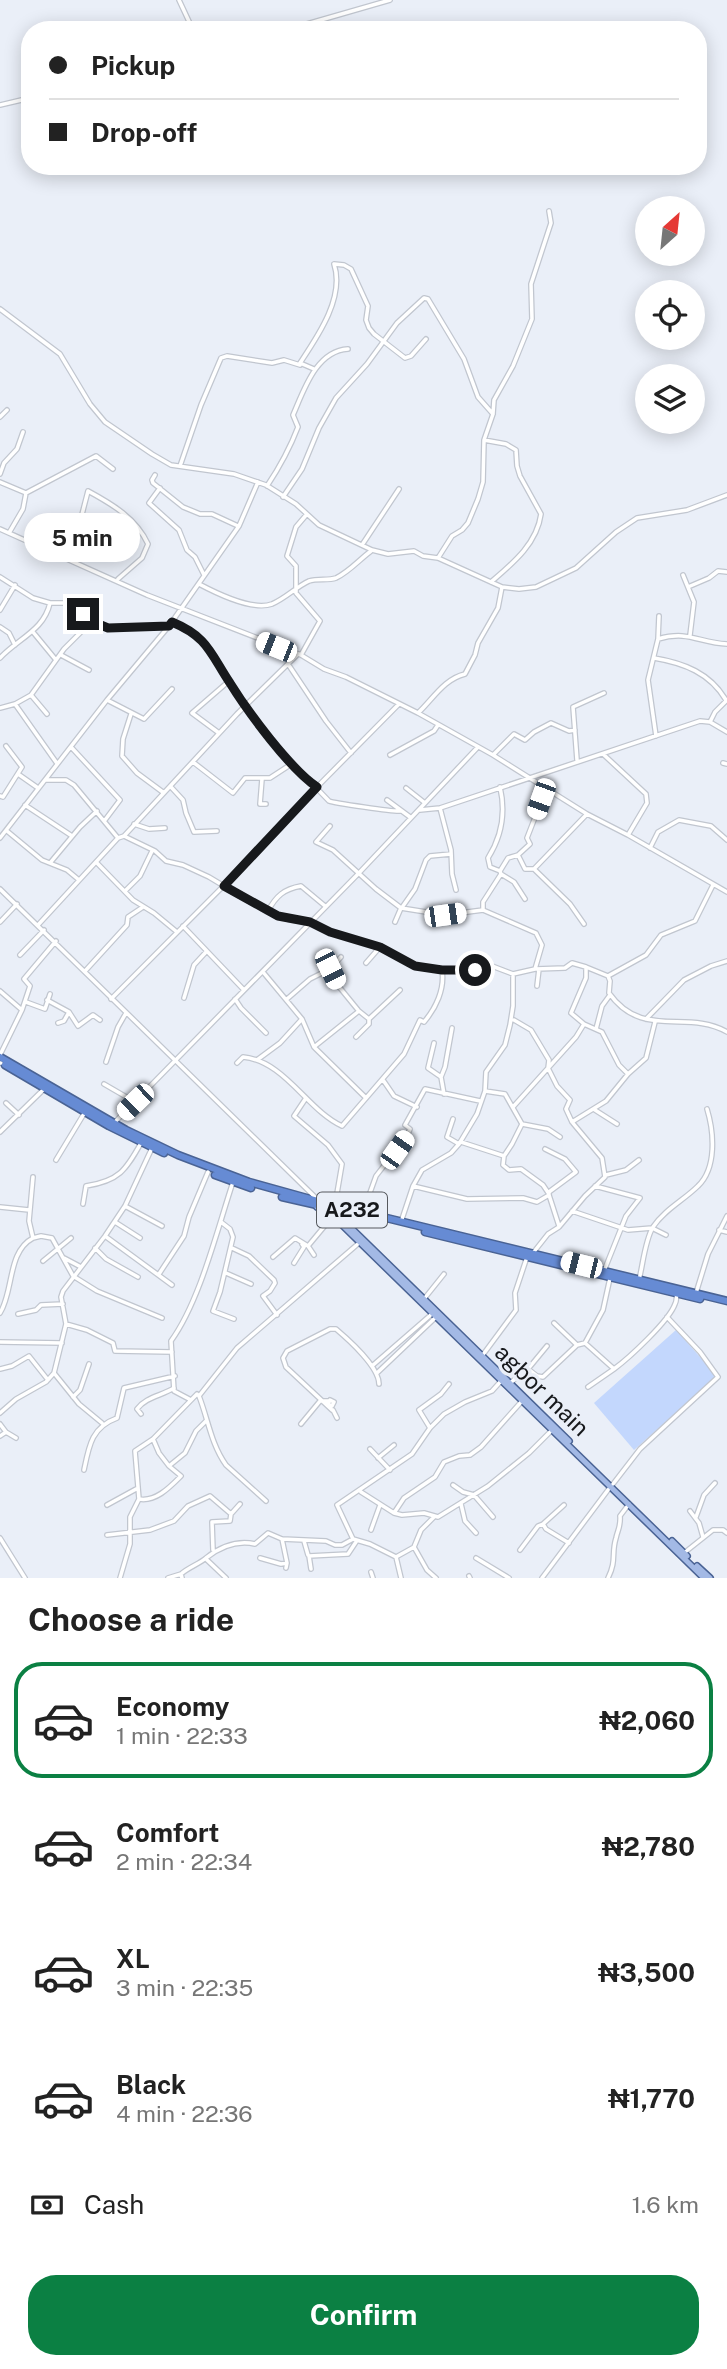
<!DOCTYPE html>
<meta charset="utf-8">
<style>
body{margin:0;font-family:"Public Sans",sans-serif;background:#f2f2f2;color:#222;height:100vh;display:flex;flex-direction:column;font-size:26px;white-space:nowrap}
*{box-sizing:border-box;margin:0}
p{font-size:23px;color:#767676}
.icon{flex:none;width:38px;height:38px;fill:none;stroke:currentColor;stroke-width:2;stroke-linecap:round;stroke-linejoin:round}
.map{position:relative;height:1578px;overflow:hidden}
.drawer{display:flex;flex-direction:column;background:#fff;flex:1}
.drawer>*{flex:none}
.banner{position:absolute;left:21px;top:21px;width:686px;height:154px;border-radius:28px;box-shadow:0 4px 18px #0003;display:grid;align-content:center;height:154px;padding:0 28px;background:#fff}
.needle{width:46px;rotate:27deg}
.tools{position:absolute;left:635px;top:196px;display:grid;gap:14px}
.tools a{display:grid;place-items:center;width:70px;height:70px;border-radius:50%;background:#fff;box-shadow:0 4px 18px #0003;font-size:35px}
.end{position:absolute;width:32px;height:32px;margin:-16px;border:9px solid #17191c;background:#fff;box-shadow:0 0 0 4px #fff}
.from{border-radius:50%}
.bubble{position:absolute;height:49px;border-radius:24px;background:#fff;box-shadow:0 4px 18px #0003;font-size:23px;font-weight:700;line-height:49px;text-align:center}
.car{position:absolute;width:21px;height:42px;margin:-21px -10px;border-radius:9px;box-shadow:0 0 5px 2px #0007;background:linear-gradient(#fff 24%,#345 0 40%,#fff 0 76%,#345 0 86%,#fff 0)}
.banner b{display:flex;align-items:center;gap:24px;height:66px;font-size:26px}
.banner b+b{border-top:2px solid #e0e0e0}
.banner i{width:18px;height:18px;background:#222}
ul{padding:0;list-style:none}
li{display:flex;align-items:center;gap:21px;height:116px;margin:0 14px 10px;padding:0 14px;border:4px solid transparent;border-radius:28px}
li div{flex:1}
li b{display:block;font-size:26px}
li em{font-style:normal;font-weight:700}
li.selected{border-color:#0b8043}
li>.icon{width:63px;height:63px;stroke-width:1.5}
h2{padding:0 28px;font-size:32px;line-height:84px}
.pay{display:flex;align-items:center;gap:18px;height:77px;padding:0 28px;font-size:26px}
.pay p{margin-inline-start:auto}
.button{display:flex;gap:14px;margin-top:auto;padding:14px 28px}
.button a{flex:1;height:80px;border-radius:28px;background:#0b8043;color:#fff;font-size:28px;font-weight:700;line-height:80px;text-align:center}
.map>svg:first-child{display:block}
.green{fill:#c3d7fd}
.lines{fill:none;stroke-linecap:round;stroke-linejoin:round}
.minor-casing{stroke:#c1c6cf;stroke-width:6}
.major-casing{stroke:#4a6394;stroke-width:8}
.highway-casing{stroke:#4a6394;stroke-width:9}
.minor{stroke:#fff;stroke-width:3.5}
.major{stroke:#a3b9e5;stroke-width:5}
.highway{stroke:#668bd4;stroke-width:6}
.route{stroke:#17191c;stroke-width:9}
.labels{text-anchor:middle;stroke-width:7;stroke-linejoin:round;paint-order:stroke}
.shield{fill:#eaeff8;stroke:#56595e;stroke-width:2}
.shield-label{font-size:21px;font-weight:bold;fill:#17191c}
.street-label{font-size:23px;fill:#17191c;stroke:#eaeff8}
</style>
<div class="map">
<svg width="727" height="1578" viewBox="0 0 727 1578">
<rect width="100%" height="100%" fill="#eaeff8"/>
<path class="green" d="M676,1330L717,1376L634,1450L594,1403Z"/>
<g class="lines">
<g class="minor-casing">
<path id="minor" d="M179,0L193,30
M286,30L390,0
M0,105L30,98
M0,309L60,354L90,404L105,422L152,454L171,465L234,474L266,485L296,504L319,525L372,550L388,554L414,551L423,556L438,558L502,587L519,589L536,587L576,568L616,532L637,518L687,510L727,495
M314,369L300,363C318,336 345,297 334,264L344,265L351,269L368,306L366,320L369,328L374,334L405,358L411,356L426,339
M0,417L7,410
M484,440L506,444L516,450L517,466L520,476L541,514C537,544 512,564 491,582
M180,466L201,405L221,358L227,356L272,363L284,360L300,365
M0,474L4,463L17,449L23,432
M155,475L152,480L153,483L183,507L200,514H212L238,526
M0,482L26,493L23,509L9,533
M267,486C279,468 290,448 298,427L293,415C304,390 316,351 348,349
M160,488L149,503L179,530L187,550L195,557L204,575
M26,493L96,456L113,469
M283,497L302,469L319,428L336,398L367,364L397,323L424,298L428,299L464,359L478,397L493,414
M0,529L147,595L301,655L324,669L346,677L418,713L493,755L587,814L628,835L727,892
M75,533L87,541L76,562
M362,545L399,489
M60,555L79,526L88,491C112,504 136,518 148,544L142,558L118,579
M438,558L452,536L462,530L468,523L478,499L483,482L484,440L493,414L494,400L513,366L532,319L531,284L551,223L549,211
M683,575L694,602L690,635
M0,577L33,598L50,603H65L96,623L109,628L169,626
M199,584C216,593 253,611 272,604C286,598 296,587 309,581C318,578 328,581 336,578C349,572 360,559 371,551
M688,587L709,578L718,571L727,572
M0,610L15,585
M171,622C204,635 212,654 229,682C240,700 254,718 267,734C287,758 308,779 329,801C334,803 395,812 400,811
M0,627L9,633L15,645
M33,632L56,660
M658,639C689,630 699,643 727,644
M61,655L89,670
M301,655L320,621L296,593V566L287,556L296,527L307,514
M0,658C19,638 44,630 50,603
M654,658C684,663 710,673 726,700
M288,664L326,721L351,753
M31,695L47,714
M107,700L144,719L172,689
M15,704L56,762
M0,708L15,704L31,695L64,649L84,629L96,623
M418,713C433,699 444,679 465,674L475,655L478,643L498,608L502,587
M131,714L123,739L122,756L137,773L164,793
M710,722L715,712L727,700
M219,733L192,713L229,681
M656,736L648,680L658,639L659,616
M71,747L120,800L105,820
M603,754L646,794L647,803L628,835
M390,755L434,731L438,725
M493,755L514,734L525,740L534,732L551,723L569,731L575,730
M577,760L573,707L604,693
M193,762L233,793L245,778H270L293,763
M723,763L727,764
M18,774L38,788
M262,779L260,804H266
M46,780H66L74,785L118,838
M171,787L183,800L186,813L194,832L217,831
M406,788L425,803
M0,796L3,797L22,767L6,746
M387,800L410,817
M25,805L72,836
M440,808L451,850L452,874L456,890
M420,810L440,808L700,721L710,722L727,732
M134,824L149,829L165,828
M7,831L42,860L67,870L79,880
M124,836L155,851L166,861L183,865L209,877L267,912L290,920L310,922L330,932L380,947L415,966L467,972L492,966L513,974L535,969L542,945L536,933L483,910L445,915L401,908L376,889L333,850L316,842L330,826
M0,838L107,700L169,626L239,526L258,482
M650,848L658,832L679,820L711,826L727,840
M518,855L530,844L527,838L546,789
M96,862L133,900L154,913L177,932
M50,863L80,827L97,811
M500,871L508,858L518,855L525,869H534
M501,874L514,882L525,899
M0,889L319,1201
M125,891L140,876L152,851
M403,906L415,889L426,860L430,856L451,854
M483,910V902L501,874L500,871L490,867L488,858C502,836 506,813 500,787
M268,911C276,896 284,889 301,886L325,906
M0,922L17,904
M395,922L401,908
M584,924L570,904L534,869L587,814
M38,925L118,838L124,836L237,714L297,655
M183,926L244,990
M20,955L44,930
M366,963L380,947
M586,967L608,976L610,981L609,993C642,1040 687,1009 727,1032
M330,969L341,957
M86,970L127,925L128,917L143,907
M263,972L302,1019L314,1047L359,1011L369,1019V1024L356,1037
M608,976L646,955L661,935L695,921L713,885
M537,986L539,969
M0,991L22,1010L0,1055
M184,998L194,965L206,952
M111,999L278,831L317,787L399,704
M235,999L241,1008L266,1033
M287,999L310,979L330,969L336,983L358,1010
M47,1000L69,1012L78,1026L93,1015L100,1020
M26,1002L45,1009L50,994
M22,1010L30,986L24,979L56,941
M369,1019L400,990
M646,1019L684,980L711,966L727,961
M514,1020L531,1030L549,1060L548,1068L557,1086L570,1100L566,1109L572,1122
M58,1023L64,1021L69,1012
M584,1024L602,1032L619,1065L628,1074
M596,1029L602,1006L610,995
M434,1043L428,1068L441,1077L444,1094
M314,1047L365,1097
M257,1060L280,1043L302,1019
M106,1062L118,1027L126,1013
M0,1063H1
M237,1063L243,1057C285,1061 307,1110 342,1126L404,1054L420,1020L424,1022C436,1008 445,989 442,970
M441,1077L445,1067L452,1028
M383,1080L394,1096L417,1107
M104,1084L135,1102
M306,1098L294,1116L328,1145L342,1164L335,1205
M6,1103L19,1115
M513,1107L576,1037L584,1024L571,1013L586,978V967L572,963L565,968L536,969
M595,1110L617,1124
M453,1119L447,1137L459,1144
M115,1122L359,873L478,747
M522,1124L548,1129L560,1137
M0,1132L44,1089
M461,1142L504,1156L512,1144L522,1124L505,1094L485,1091
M545,1149L565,1159L576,1172L549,1192
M504,1156L503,1165L509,1170L521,1169L543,1185L549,1194
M56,1160L85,1112
M606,1175L626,1170L639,1160
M413,1186L467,1199L523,1198L537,1202L549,1195L559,1226
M595,1186L640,1198L626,1216L604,1271
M83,1204L86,1186C119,1181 126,1170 141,1143
M125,1206L162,1226
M0,1207L29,1210
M572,1211L628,1230L652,1228L666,1235
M363,1212L376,1176L407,1136L410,1129L405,1125L425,1089L480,1101
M115,1222L140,1238
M221,1222L230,1229L233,1237L220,1292L213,1311L234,1319
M401,1222L413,1186L422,1170L451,1153L459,1144L477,1114L485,1091L486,1072L505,1045L510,1025L513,1006V974
M719,1230L727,1232
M105,1236L172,1285
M33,1238L41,1236L52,1238L73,1276L97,1291L162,1318
M308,1246L314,1255
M95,1248L106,1259L138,1277
M232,1248L249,1256L274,1280L275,1283L270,1291L263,1296L277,1315
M533,1253L548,1234L559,1227L585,1196L605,1177L602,1158L572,1122L606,1101L628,1074L646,1058L655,1022
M273,1257L295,1238L308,1246L333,1216
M64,1258L81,1267
M43,1261L71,1238
M294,1263L304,1247L302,1244
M226,1273L251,1284
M159,1274L184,1236L189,1217L208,1172
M639,1280C643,1264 645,1240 653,1227C664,1210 684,1200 698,1186C717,1168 714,1132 707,1109
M696,1293L708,1254L727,1216
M424,1299L444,1274
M0,1313C14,1291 7,1252 33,1238L29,1221L33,1177
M18,1314L36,1310L41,1305L63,1304
M554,1323L577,1345
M66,1324L87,1330L113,1343L115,1351L172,1352
M0,1342L62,1343
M585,1343L614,1369C629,1358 669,1321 675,1304C677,1301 676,1297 677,1293
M482,1356L516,1310L515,1293L527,1257
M372,1366L433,1313
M0,1369L12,1366L29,1356L48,1380
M528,1369L547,1346
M54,1373L79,1404L102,1423
M377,1373L436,1317
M510,1383L528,1369L537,1376L543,1377L577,1345L585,1343L603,1310L610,1278
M588,1387L614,1369
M199,1396C208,1419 211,1444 226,1465L266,1501
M73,1397L80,1390L89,1364
M191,1400L174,1391L171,1341C200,1301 217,1230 233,1182
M330,1400L334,1402L332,1406L328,1404Z
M332,1410L286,1367L283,1358L287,1351L330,1329H336C349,1340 379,1367 379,1384
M333,1410L337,1418
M0,1413L16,1399L46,1382L54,1373L66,1324L61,1297L63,1291L105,1236L125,1206L152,1148
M141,1414L137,1409C146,1397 161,1396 174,1388
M0,1424L6,1432
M301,1424L320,1401H329
M430,1428L419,1410L441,1394L449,1384
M0,1436L6,1432L16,1438
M153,1439L159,1453L169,1466
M370,1449L390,1470
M378,1458L394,1445
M84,1470C89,1445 92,1427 117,1418L124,1388L175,1376
M613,1484L640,1449L718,1377L700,1352L667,1317
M453,1485L463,1492L474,1495L493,1517
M361,1492L394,1513L402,1515L424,1513L438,1517L488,1486L529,1453L552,1430
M139,1499C156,1502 170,1487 181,1476L169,1466L185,1453L196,1431L206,1421
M461,1504L465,1521L476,1533
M107,1505L138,1488
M564,1505L543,1524L546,1529L569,1543
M690,1511L699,1523L703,1537
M394,1513L404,1498L435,1477L444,1462L459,1456L470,1455L481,1447L522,1401
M696,1517L704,1495L715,1483
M371,1530L380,1505
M107,1535L150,1530L174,1521L188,1506L210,1496L231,1514
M0,1538L25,1578
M282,1539L287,1563L286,1568
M353,1539L337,1505L412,1454L430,1428L444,1414L465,1402L492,1391L501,1381
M304,1541L308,1555
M414,1547L421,1530L434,1517
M213,1550L212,1522L230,1521L231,1514L240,1504
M520,1550L538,1526L543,1524
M684,1553L713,1530H723L727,1533
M396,1557L414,1547L427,1570L436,1578
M260,1558L281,1564L287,1563
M476,1558L509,1578
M206,1559L226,1578
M311,1569L309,1556L348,1554L356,1542
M371,1572L373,1578
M469,1576L470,1578
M120,1578L130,1544V1517L139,1499L135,1451L153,1439L197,1394L199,1396L237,1348L359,1243
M168,1578L181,1574
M182,1578L181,1574C189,1567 199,1564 206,1558C220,1547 237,1540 255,1544L268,1533L282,1539L326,1541L335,1545H342L353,1539L370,1544L396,1557L401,1578
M542,1578L611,1486
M608,1578C617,1560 611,1554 616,1538C618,1529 621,1526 620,1516L629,1504"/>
</g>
<g class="major-casing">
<path id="major" d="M317,1207L333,1216L704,1578
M354,1214L349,1221L350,1227L569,1441
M672,1541L687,1556
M697,1566L710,1578"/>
</g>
<g class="highway-casing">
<path id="highway" d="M0,1057L126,1130L178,1155L249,1182L321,1202L727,1301
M5,1065L109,1126L164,1153
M215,1175L251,1188
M282,1197L326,1207
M343,1212L377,1220
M425,1232L700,1299"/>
</g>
<use href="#minor" class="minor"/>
<use href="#major" class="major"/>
<use href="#highway" class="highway"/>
</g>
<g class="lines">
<path class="route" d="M83,614L96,623L108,628L169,626L172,622C208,637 210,653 230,683C248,712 290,769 317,787L224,886L278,916L310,922L330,932L380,947L415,966L442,970H475"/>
</g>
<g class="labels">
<rect class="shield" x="317" y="1192.5" width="70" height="35" rx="5"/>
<g class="shield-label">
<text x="352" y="1217">A232</text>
</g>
<g class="street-label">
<text transform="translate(542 1390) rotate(44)" y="8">agbor main</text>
</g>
</g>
</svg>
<div class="tools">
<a><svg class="needle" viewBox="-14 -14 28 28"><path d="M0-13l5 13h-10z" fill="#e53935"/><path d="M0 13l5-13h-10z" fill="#767676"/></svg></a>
<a><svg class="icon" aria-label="locate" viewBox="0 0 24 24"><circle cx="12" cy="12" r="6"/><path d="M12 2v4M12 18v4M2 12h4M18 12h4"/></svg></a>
<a><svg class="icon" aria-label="layers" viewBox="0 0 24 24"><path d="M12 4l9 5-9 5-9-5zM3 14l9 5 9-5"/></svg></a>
</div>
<i class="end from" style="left:475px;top:970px"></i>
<i class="end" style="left:83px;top:614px"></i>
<div class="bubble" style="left:24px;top:513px;width:116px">5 min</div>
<i class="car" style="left:276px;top:647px;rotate:292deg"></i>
<i class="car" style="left:541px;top:799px;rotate:200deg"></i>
<i class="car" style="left:445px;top:915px;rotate:82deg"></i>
<i class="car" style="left:330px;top:969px;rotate:154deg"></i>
<i class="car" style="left:135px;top:1102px;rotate:226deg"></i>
<i class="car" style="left:397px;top:1150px;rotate:35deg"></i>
<i class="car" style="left:581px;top:1265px;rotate:284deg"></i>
<div class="banner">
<b><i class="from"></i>Pickup</b>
<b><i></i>Drop-off</b>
</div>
</div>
<section class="drawer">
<h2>Choose a ride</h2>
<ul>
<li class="selected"><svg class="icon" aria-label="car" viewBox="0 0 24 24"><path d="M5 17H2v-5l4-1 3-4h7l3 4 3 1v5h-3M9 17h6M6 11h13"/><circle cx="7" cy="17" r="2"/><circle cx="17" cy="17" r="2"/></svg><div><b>Economy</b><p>1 min · 22:33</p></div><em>₦2,060</em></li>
<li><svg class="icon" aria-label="car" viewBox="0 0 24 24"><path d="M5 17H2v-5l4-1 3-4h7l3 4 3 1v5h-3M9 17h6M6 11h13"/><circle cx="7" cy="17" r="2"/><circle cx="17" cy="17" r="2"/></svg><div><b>Comfort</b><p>2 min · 22:34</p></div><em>₦2,780</em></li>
<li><svg class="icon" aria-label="car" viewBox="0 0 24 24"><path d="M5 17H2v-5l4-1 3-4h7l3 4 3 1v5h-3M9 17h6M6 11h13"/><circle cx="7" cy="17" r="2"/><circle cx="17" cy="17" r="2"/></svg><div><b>XL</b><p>3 min · 22:35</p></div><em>₦3,500</em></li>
<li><svg class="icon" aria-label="car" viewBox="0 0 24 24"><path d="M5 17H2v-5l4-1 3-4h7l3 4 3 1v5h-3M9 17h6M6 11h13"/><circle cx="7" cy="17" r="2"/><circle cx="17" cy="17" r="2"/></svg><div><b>Black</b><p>4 min · 22:36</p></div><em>₦1,770</em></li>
</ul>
<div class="pay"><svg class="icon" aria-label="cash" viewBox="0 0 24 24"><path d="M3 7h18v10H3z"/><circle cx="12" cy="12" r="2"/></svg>Cash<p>1.6 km</p></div>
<div class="button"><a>Confirm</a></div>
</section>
